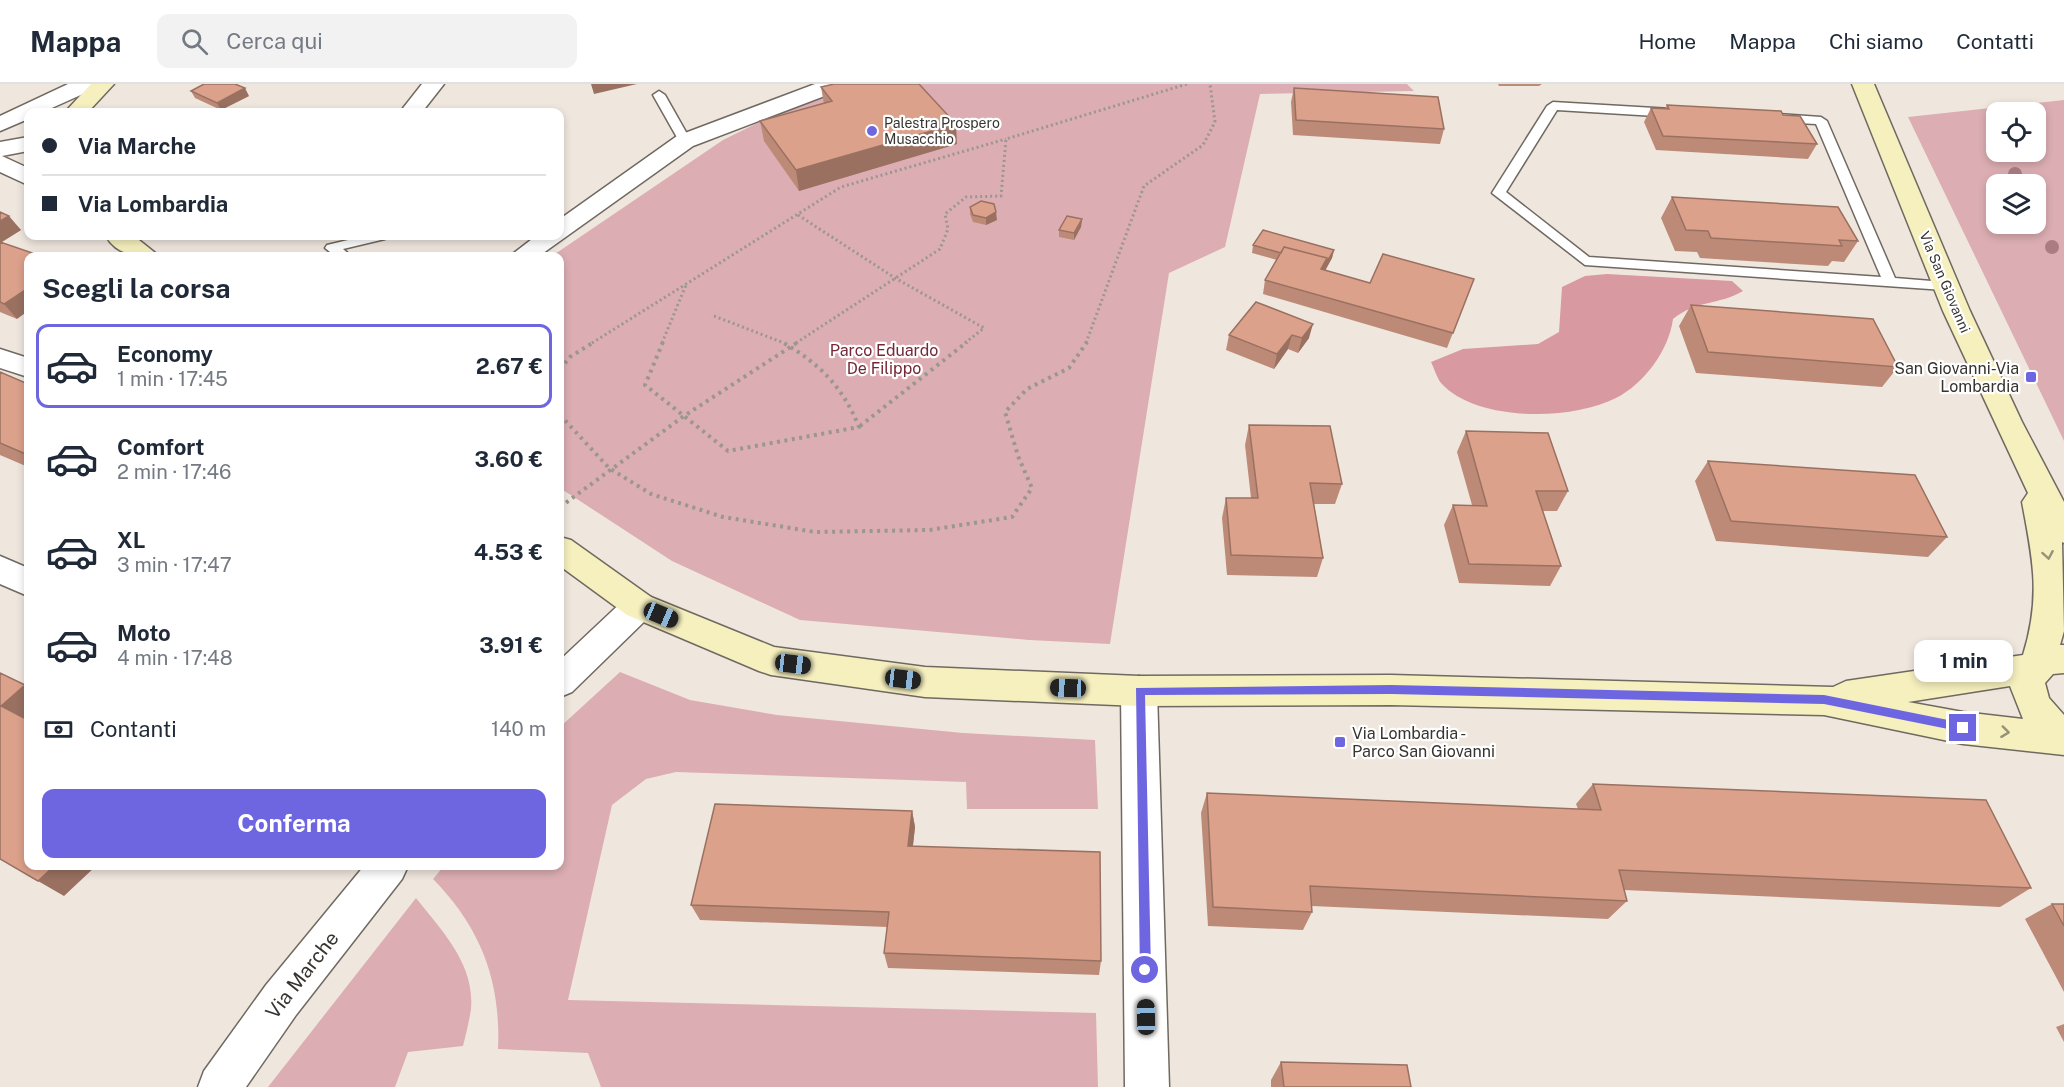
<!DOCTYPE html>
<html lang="it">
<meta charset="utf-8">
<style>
body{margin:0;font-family:"Public Sans",sans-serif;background:#f2f2f3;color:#1f2937;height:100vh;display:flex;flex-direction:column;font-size:22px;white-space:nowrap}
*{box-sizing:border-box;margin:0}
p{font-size:20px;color:#747a83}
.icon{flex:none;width:33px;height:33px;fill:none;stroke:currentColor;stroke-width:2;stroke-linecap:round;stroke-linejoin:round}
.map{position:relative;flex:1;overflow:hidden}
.panel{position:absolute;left:24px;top:168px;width:540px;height:618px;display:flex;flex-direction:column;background:#fff;border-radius:12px;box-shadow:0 3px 9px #0003}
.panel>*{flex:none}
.banner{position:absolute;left:24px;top:24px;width:540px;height:132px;border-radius:12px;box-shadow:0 3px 9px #0003;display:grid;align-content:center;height:132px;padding:0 18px;background:#fff}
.fabs{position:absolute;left:1986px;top:18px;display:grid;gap:12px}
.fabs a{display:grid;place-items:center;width:60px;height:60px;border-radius:12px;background:#fff;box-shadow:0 3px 9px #0003;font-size:30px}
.end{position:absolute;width:27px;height:27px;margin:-14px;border:8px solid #6e66e0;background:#fff;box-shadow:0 0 0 3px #fff}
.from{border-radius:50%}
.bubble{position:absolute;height:42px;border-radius:12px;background:#fff;box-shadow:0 3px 9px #0003;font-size:20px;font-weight:700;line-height:42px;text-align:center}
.car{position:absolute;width:18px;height:36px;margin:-18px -9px;border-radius:8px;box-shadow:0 0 4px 2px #0007;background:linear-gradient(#222 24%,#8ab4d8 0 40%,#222 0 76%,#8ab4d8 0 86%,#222 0)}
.banner b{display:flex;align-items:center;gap:21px;height:57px;font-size:22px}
.banner b+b{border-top:2px solid #e0e1e3}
.banner i{width:15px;height:15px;background:#1f2937}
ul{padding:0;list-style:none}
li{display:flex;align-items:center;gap:18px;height:84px;margin:0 12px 9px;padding:0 6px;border:3px solid transparent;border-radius:12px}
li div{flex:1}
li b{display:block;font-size:22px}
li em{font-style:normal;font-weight:700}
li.on{border-color:#6e66e0}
li>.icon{width:54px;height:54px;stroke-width:1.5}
h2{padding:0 18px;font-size:27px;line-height:72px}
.pay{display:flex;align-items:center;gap:15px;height:66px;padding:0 18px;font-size:22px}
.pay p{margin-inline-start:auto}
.cta{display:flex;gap:12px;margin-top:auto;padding:12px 18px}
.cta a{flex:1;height:69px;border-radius:12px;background:#6e66e0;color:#fff;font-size:24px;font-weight:700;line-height:69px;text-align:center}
header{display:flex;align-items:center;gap:36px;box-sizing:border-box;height:84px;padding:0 30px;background:#fff;border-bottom:2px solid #e0e1e3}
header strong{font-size:28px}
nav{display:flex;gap:33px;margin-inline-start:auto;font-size:21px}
.search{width:420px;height:54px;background:#f2f2f3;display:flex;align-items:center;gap:15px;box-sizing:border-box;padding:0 21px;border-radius:12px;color:#747a83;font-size:22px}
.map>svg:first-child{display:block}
.green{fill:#dcaeb3;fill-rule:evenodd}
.forest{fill:#d999a0}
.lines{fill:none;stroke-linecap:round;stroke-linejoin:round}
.lane-casing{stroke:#706961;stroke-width:3}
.street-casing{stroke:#706961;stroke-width:3}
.secondary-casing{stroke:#706961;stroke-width:3}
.path-far1{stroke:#9b968f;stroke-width:3;stroke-dasharray:2 3;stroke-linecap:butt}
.path{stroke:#9b968f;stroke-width:4;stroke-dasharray:3 4.5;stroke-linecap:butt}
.lane{fill:#fff;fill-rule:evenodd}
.street{fill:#fff;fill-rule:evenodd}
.secondary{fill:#f6f0bf;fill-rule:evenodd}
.tree{fill:#ab7d82}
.wall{fill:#bd8a78}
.shaded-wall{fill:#9a7161}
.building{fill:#dca18b;stroke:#9a7161;stroke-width:1.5}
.oneway{stroke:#969278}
.route{fill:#6e66e0}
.poi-dot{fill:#6e66e0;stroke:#fff;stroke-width:2}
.labels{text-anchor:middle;stroke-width:4.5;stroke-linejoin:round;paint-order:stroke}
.far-poi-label{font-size:14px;fill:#373430;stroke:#fff;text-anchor:start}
.far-street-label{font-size:14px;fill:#373430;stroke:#fff}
.park-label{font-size:16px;fill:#742737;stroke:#fff}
.poi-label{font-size:16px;fill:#373430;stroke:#fff;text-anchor:end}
.near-street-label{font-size:20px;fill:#373430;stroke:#fff}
</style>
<header>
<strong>Mappa</strong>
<div class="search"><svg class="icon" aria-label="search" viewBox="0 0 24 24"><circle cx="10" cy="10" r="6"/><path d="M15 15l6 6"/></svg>Cerca qui</div>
<nav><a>Home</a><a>Mappa</a><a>Chi siamo</a><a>Contatti</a></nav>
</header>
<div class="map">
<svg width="2064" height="1003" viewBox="0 0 2064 1003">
<rect width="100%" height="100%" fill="#efe7de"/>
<path class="green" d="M874,0H1407L1414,7L1260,10L1225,163L1169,189L1110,560L1029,556L800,536L672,477L560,404V172H552L723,56L788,24Z
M2064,16V357L1908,33ZM1996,28H2036V68H1996ZM1996,100H2036V140H1996Z
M620,588L690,616L777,631L963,649L1095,656L1098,725H967L966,698L676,688L646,695L612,721L568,916L1096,929L1098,1003H601L588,969L498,965C501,897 481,844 433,795L444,782H560V643Z
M416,814C442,847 475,880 471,925C469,938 466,950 463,962L408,968L395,1003H268Z"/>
<path class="forest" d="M1607,190L1732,197L1743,207C1717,222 1698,215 1673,235C1669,266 1644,300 1616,314C1571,337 1476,338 1441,299C1437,294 1434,284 1431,278L1463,265L1538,260L1559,248L1562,203L1585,192Z"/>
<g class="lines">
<g class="lane-casing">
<path id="lane" d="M659,7L665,11L691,57L689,60L685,61L679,57L653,11Z
M1553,18L1672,25L1678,29L1672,33L1557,26L1506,108L1589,173L1881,193L1816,40L1777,38L1771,34L1777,30L1821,33L1827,37L1895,194L1944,198L1951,202L1944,206L1585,181L1492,109L1547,22Z
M365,152H387L385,155L343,165L351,172H335L325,164L327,161Z"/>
</g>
<g class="street-casing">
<path id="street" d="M68,0H97L94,5L43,28H28V35L0,47V32Z
M422,0H444L422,28H400Z
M815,0H846L843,5L693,62L539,172H510L536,152H560V135L677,52Z
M28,53V67L2,72L28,84V101L0,88V58Z
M0,265L28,274V293L0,284Z
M0,472L28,484V512L0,500Z
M639,509L651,513L656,522L651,531L572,608L560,613V576L627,513Z
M1139,592L1152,596L1157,607L1169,1003H1125L1121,607L1126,596Z
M364,782H408L402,795L296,931L246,1003H198L204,987L266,901Z"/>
</g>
<g class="secondary-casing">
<path id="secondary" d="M91,0H114L88,28H65Z
M1852,0H1874L1970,227L2022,338L2064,418V459L2062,458L2064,547L2060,561H2064V589L2053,590L2045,599L2049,614L2064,631V671L1963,660L1824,631L1391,621L1139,622L925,613L771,591L759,587L627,531L560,482V453L571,456L651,513L774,563L925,583L1139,592L1391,591L1833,603L1846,597L2023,571C2041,513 2033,476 2022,418L2028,409L1943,227ZM2010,602L2023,635L1963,628L1908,618Z
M106,152H134L159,172C139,174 116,171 106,152Z"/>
</g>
<path class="path-far1" d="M798,131L895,194L984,244L965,259
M714,232L784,259
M592,259L841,103L1006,55
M662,259L686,201
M796,259L940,165L948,145L945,130L966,113L1001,112L1006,55L1187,0
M1086,259L1144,102L1203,61L1215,38L1210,0"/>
<path class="path" d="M663,258L645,301L728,367L859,343C843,303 819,279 782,258
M560,285L570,273L594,258
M560,331L609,384L651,410L723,433L815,448L929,446L1012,433L1032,404L1018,372L1005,328L1027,305L1069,284L1087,258
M860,342L967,258
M560,423L684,332L798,258"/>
<use href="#lane" class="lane"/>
<use href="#street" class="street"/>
<use href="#secondary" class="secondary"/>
</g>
<g class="tree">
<circle cx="2015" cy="90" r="7"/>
<circle cx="2052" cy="163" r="7"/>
</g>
<path class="wall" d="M1498,0H1542L1539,2H1499Z
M821,3L957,60L799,107L764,57L760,37L824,20Z
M1294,4L1444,45L1440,60L1293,51L1291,18Z
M191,7L249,12L221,26L195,14Z
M1667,21L1783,31L1817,60L1808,75L1656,66L1644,38L1651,24L1665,25Z
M1672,113L1858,157L1844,178L1832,177L1828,182L1700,174L1697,168L1675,167L1661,134Z
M970,123L997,136L986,141L973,138L970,130Z
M0,128L21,146L2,158L17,235L0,228Z
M1082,135L1081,143L1074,156L1059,153V146Z
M1253,161L1334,166L1332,174L1325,186L1370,199L1474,195L1447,264L1263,210L1265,196L1277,176L1252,169Z
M1256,218L1309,254L1298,269L1288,265L1274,285L1226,266L1229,251Z
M1691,221L1898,283L1882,303L1696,289L1679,242Z
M0,288L28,300V383L0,371Z
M1249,341L1342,400L1335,420H1314L1323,474L1317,493L1227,491L1222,434L1226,414H1251L1245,361Z
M1466,347L1568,407L1557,427H1543L1561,482L1550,502L1459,499L1444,441L1453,421H1472L1457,368Z
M1708,377L1947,453L1928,473L1716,457L1695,397Z
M1593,700L2031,804L2000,823L1624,806L1627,817L1608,835L1312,822V828L1303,846L1208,842L1201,729L1207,709L1578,725L1576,720Z
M912,727L915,743L913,762L1101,877L1099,891L888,884L884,869L887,843L700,836L691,821Z
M2052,820H2064V908L2025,835Z
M2064,940V958L2056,943Z
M1281,978L1411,1003H1271V996Z"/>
<path class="shaded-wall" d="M591,0H637L594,10Z
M245,4L249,12L221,26L217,19Z
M956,40L957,60L799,107L796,86Z
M996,128L997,136L986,141V134Z
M9,132L21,146L0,159V137Z
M1082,135L1081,143L1074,156V149Z
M1334,166L1332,174L1318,200L1321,185L1327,174Z
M28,204V227L17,235L4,220Z
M1313,240L1309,254L1298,269L1302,254Z
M1292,251L1288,265L1274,285L1277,270Z
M25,601L28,604V637L1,622Z
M912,727L915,743L911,778L908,762Z
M54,782H96L64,812L38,797Z"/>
<path class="building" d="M204,0H235L245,4L217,19L191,7Z
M834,0H919L956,40L796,86L760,37L832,17L821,3Z
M1294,4L1438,13L1444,45L1296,36Z
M1667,21L1781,27L1783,31L1800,32L1817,60L1663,52L1651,24L1669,25Z
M1672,113L1838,123L1858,157L1839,156L1842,162L1711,154L1708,147L1686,146Z
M981,117L994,120L996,128L986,134L973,131L970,123Z
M0,128L9,132L0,137Z
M1067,132L1082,135L1074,149L1059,146Z
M1263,146L1334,166L1325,181L1327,174L1284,163L1281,169L1253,161Z
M0,158L41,172H28V204L4,220L0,218Z
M1284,163L1327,174L1321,185L1370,199L1383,170L1474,195L1453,249L1265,196Z
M1256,218L1313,240L1302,254L1292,251L1277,270L1229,251Z
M1691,221L1873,235L1898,283L1708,268Z
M0,288L28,300V371L0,359Z
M1249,341L1330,342L1342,400L1310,399L1323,474L1231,471L1226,414H1258Z
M1466,347L1548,349L1568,407H1536L1561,482L1469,480L1453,421L1487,422Z
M1708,377L1915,391L1947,453L1731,437Z
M0,589L25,601L1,622L28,636V782H54L38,797L0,775Z
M1593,700L1986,716L2031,804L1619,786L1627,817L1310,802L1312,828L1213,823L1207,709L1601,726Z
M715,720L912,727L908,762L1100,768L1101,877L884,869L889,828L691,821Z
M2052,820H2064V842Z
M1281,978L1407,981L1411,1003H1284Z"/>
<defs><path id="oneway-chevron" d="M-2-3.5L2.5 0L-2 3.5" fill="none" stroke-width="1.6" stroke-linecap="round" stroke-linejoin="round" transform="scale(1.5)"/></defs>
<g class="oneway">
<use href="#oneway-chevron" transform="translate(2048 471) rotate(80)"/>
<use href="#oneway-chevron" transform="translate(2005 648) rotate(7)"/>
</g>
<path class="route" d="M1391,601L1824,611L1963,639L1969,644L1963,648L1824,620L1391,610L1145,611L1151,886L1149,891H1140L1136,604Z"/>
<g class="poi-dot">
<circle cx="872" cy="47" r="6"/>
<rect x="2025" y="287" width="12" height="12" rx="3"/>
<rect x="1334" y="652" width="12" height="12" rx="3"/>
</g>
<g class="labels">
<g class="far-poi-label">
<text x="884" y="44">Palestra Prospero<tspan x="884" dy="16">Musacchio</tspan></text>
</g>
<g class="far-street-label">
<text transform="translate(1945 198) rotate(67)" y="5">Via San Giovanni</text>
</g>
<g class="park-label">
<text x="884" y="272">Parco Eduardo<tspan x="884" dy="18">De Filippo</tspan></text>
</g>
<g class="poi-label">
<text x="2019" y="290">San Giovanni-Via<tspan x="2019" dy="18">Lombardia</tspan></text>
<text x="1352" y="655" text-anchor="start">Via Lombardia -<tspan x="1352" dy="18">Parco San Giovanni</tspan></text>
</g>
<g class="near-street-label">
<text transform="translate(302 891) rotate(-52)" y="7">Via Marche</text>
</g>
</g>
</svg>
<div class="fabs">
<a><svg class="icon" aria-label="locate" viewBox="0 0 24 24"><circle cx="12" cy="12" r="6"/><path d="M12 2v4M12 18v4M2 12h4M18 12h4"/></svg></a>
<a><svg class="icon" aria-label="layers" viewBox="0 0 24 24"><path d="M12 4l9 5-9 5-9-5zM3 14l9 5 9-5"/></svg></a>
</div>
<i class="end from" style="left:1145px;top:886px"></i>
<i class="end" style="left:1963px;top:644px"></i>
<div class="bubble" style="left:1914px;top:556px;width:99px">1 min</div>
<i class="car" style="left:661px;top:531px;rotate:113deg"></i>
<i class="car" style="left:793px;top:580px;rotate:97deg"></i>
<i class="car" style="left:903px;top:595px;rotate:97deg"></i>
<i class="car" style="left:1068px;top:604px;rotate:272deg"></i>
<i class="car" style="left:1146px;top:933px;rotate:359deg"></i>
<div class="banner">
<b><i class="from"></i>Via Marche</b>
<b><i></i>Via Lombardia</b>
</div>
<section class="panel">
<h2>Scegli la corsa</h2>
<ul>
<li class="on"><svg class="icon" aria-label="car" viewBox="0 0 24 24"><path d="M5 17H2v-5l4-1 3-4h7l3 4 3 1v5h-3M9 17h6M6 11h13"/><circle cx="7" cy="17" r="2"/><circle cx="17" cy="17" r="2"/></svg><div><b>Economy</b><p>1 min · 17:45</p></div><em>2.67 €</em></li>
<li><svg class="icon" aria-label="car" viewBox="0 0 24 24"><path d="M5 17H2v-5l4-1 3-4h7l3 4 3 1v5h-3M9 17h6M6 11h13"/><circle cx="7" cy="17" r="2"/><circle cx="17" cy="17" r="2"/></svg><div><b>Comfort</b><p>2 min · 17:46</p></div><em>3.60 €</em></li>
<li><svg class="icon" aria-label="car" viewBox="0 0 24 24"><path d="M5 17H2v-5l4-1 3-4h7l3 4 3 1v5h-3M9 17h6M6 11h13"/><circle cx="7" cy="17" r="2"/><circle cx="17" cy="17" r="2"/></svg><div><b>XL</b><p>3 min · 17:47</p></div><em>4.53 €</em></li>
<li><svg class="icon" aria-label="car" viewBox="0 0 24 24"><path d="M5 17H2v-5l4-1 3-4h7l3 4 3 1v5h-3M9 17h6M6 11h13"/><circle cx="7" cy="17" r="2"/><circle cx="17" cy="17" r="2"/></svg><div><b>Moto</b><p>4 min · 17:48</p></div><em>3.91 €</em></li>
</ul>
<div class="pay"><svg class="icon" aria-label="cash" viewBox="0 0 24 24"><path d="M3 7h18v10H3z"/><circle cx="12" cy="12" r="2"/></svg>Contanti<p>140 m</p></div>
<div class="cta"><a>Conferma</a></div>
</section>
</div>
